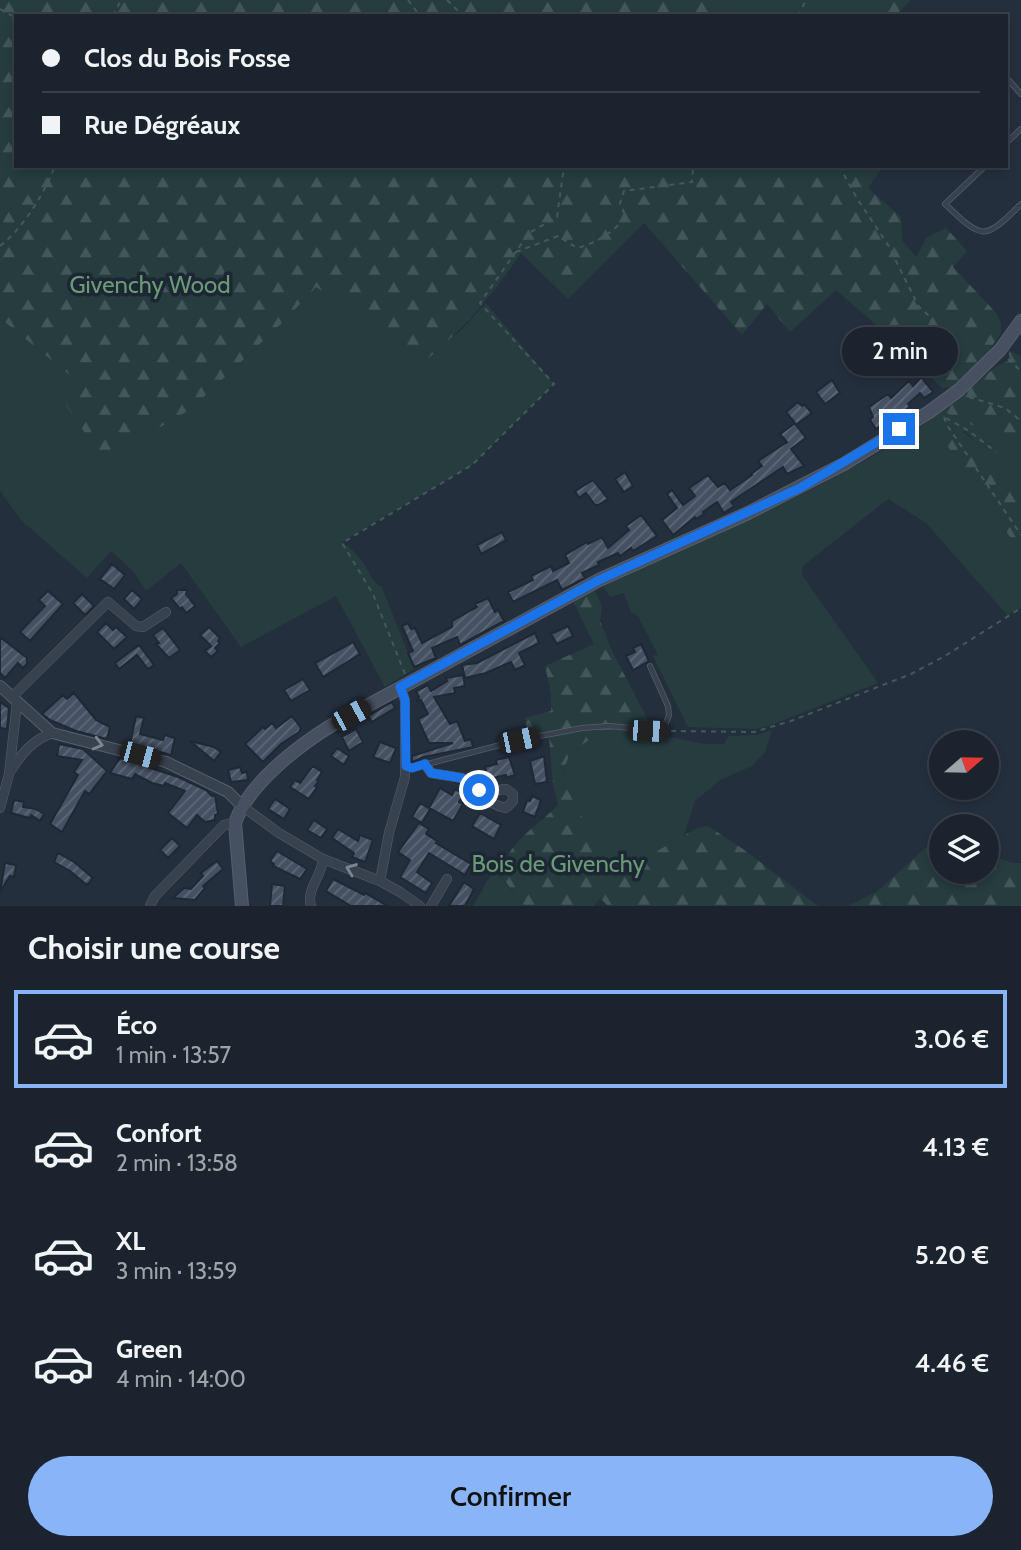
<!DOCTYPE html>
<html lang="fr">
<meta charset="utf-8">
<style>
body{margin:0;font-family:Cabin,sans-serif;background:#282f3a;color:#f1f3f6;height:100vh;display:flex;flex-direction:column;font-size:26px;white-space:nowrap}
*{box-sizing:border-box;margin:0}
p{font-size:23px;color:#a0a4aa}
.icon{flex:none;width:38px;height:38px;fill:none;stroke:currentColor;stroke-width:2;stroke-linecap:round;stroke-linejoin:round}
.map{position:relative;height:906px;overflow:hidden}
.sheet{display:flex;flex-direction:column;background:#1b232e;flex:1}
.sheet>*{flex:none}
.banner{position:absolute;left:14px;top:14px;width:994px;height:154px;border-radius:0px;box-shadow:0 4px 10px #0003,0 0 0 2px #39404a;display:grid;align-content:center;height:154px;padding:0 28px;background:#1b232e}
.needle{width:46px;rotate:70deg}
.fabs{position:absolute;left:929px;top:730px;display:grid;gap:14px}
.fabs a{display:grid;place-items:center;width:70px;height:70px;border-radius:50%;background:#1b232e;box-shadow:0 4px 10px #0003,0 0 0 2px #39404a;font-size:35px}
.end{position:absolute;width:32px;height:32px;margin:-16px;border:9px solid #1a73e8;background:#fff;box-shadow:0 0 0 4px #fff}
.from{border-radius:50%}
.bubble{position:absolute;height:49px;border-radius:24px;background:#1b232e;box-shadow:0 4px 10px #0003,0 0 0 2px #39404a;font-size:23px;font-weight:600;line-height:49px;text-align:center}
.car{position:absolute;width:21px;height:42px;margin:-21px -10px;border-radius:9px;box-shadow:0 0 5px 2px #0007;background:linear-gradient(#222 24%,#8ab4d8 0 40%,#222 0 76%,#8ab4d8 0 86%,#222 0)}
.banner b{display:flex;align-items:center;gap:24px;height:66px;font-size:26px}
.banner b+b{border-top:2px solid #39404a}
.banner i{width:18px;height:18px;background:#f1f3f6}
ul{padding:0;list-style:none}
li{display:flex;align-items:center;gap:21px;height:98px;margin:0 14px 10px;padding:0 14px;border:4px solid transparent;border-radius:0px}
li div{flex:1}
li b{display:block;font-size:26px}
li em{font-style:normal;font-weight:600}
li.on{border-color:#8ab4f8}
li>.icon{width:63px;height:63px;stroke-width:1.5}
h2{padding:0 28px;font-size:32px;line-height:84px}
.button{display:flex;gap:14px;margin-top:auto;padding:14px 28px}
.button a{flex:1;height:80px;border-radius:42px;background:#8ab4f8;color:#111;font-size:28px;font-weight:600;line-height:80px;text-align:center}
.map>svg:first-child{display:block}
.grass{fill:#263c3f}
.forest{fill:url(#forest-firs)}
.building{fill:url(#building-hatch);stroke:#1f2835;stroke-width:2}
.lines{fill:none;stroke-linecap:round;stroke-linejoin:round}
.service-casing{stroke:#565f6c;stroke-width:6}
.minor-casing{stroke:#565f6c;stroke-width:10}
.tertiary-casing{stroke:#565f6c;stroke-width:12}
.secondary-casing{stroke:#565f6c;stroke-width:14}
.path{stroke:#44595c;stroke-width:2;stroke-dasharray:5 5;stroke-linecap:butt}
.service{stroke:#38414e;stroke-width:4.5}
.minor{stroke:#38414e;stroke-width:9}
.tertiary{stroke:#38414e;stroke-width:10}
.secondary{stroke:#465061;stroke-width:12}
.oneway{stroke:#7c8592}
.route{stroke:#1a73e8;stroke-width:9}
.labels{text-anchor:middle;stroke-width:7;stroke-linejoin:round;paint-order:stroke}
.park-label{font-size:24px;fill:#6b9a76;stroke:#1d2633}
</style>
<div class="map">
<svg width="1021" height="906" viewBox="0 0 1021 906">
<defs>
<pattern id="forest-firs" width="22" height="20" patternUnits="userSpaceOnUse" patternTransform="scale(1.75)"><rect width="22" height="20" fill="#263c3f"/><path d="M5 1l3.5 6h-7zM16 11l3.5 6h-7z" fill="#435659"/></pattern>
<pattern id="building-hatch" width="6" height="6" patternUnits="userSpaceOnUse" patternTransform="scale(1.75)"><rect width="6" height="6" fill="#455162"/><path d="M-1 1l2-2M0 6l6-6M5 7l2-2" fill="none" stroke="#5d6877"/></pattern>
</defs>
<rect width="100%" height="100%" fill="#242f3e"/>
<path class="grass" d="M732,0H870L859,16H725L728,3Z
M317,286L428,359L463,328L486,303L554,384L472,465L342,542C351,548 358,555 364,564C370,573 372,583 382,587L414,669L385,687L336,596L241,647L181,563L146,591L134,572L111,551L87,578L21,520L0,491V318L83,385L191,409L280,325Z
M942,411L978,428L1003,444L1021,466V501L993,460L965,431L940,435L1021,553V608L1007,615L926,523L888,499L803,566L802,575L878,683L769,726L755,729L688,727L653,656L658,655L638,616L631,612L624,593L610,597L602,585C717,531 839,487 942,411Z
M772,730L765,752L752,766L720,780L695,801L683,838L614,876L561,779L570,753L589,740L617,734H643L659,739L670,737L705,744H724L729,736L757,735Z
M494,869L524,906H473Z"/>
<path class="forest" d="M0,0H732L728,3L725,16H16V166H883L868,188L901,217L902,240L916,257L927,237L946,228L967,251L953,267L997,314L1001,324V333L979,365L951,387L942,388L889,336L836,290L790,332L767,304L742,335L644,223L568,299L521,253C491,297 468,324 428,359L316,287L280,325L191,409L142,438L99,454L64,402L82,385L0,318Z
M870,0H911L895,16H859Z
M1008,350L1021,356V466L1003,444L978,428L942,411L960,397L967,394V391L997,366L1010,360Z
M953,425C972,435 1018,482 1021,503C1021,519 1021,537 1021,553L940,435Z
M594,589L602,606L600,621L614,655L652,728L643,734H617L589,740L570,753L561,778L614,876L697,828L708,826L743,849L818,906H608L600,898L594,906H524L501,876C507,841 535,829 558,805L553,784L549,737L529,741L525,718L551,711V693L545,666L594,644L572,599Z
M941,839L942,872H987V854L1012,863H1021V906H848L878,891L923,850Z"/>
<path class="building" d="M921,377L933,392L924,398L920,393L908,404L910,407L876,429L870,420L873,417L869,407L888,394L891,398L909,381L913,386Z
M832,380L840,393L825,404L816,392Z
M798,402L802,406L804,404L812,413L796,425L806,438L791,449L804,466L787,474L783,467L731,502L734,506L724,513L717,502L703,512L704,514L696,519L695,517L673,535L662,520L677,508L667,494L672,490L683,505L695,496L689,488L708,475L718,487L725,483L730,490L752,475L751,474L762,466L758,461L787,442L780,434L795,423L786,412Z
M625,472L633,486L624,492L615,479Z
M593,480L608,499L598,505H595L586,493L579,498L575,491Z
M641,515L657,536L633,551L631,548L620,556L618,553L598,562L599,565L582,573L585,578L562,590L557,580L513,602L508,592L533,580L531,576L551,566L553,571L569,563L565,555L587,542L588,544L602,537L608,548L629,530L626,526Z
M502,532L506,540L481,554L477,545Z
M112,564L125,575L114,589L100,579Z
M132,590L142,599L134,609L124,599Z
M177,590H187L186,594L195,606L186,613L182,607L180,609L171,598L177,594Z
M48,591L63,604L30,641L20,632L45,606L39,600Z
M82,594L94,606L85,615L73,603Z
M488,598L495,612L498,610L504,621L460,645L457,637L432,648L436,658L414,667L408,653L413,651L402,626L408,623L411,629L415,628L422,643L452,627V621L477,607L475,604Z
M106,623L113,630L116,627L127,637L114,649L97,632Z
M568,626L573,636L557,644L551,634Z
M209,627L220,638L218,641L220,643L215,648L218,651L211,657L205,651L211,646L200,635Z
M163,628L180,650L169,658L156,644L159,643L153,635Z
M535,633L539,643L519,653L525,665L515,670L511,662L486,673L465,678L462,665L477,663Z
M0,637L27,658V664L23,668L18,663L5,678L0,673Z
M353,642L360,654L323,677L315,663Z
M641,644L649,661L633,670L626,656L635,652L633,648Z
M139,645L154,665L148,669L137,655L119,669L115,663Z
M463,675L465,686L454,688L455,693L434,697L450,724L457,721L465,741L471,739L473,747L424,757L412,762V756L453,743H429L418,719L428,714L421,700L417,701L419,697L416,691L428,685L431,691L447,681L446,678Z
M303,679L310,690L291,701L284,690Z
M74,693L96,720L110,727L107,739L76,731L50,720L42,714L63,695L67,699Z
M0,702L9,708L7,729L0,728Z
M392,702L395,708L372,722L368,716Z
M136,716L144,718L140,734L163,740L165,735L175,738L171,755L130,744Z
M292,716L301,728L299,732L281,744L263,762L245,744L263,727L265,729L272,723L276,728Z
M356,729L363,742L349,751L342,737Z
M190,741L214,747L221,752L214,761Z
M380,742L396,748L390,763L373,757Z
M59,744L83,749L107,771L89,794L85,791L62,832L50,824L78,775L74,772L82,760L57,756Z
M337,748L349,756L344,765L331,756Z
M544,756L547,782L535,784L530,761Z
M509,757L515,775L506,778V775L488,779L485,767L497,764L496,760Z
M120,758L178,777L206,790L212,796L215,795L218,814L215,815V820L205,822L197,815L187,828L168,813L185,791L165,783L164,786L152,783L135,774L132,779L110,773Z
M313,766L322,772L317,780L318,782L315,786L317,787L309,799L290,787L295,780L300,783Z
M240,767L242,773L247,772L248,780L231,782L228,770Z
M440,788L452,795L455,789L463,794L459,802L463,804L453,821L429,808Z
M532,796L541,800L535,817L523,812L527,800L530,801Z
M275,799L290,809L284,819L268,809Z
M14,800L24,802L23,807L36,809L44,814L40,821L31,815L30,818L11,813Z
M420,803L430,809L422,823L412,817Z
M480,813L501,825L494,839L472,826Z
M314,820L327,829L321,838L307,830Z
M419,823L429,829L426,834L437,841L436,843L471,864L465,875L429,853L417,872L432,883L426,893L400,877L410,860L398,852Z
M338,829L358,841L360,835L373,840L365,862L352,857L354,853L332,838Z
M172,838L180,846L168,858L160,850Z
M277,851L307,869L300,879L273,866L274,864L270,861Z
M58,853L74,862L93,878L87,885L70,871L54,862Z
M217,861L223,869L203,886L205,888L195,900L173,898L184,888L191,889L203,876L201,873Z
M5,863L16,865L14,877L10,876L0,892Z
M333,879L364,895L365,893L388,906H351L326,891Z
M464,882L474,889L465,906H449Z
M272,884L285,886L283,906H270Z"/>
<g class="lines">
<g class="service-casing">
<path id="service" d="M1006,77L1021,94
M1006,143L1021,129
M983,168L945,204C983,240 984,241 1021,204
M406,766L412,768L519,740L582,728L609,726L663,731L669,715L668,706L650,666"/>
</g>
<g class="minor-casing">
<path id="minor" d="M12,697L108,602L136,626L143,627L166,612
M425,764L431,773L462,778L483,792L506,789L513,794V801L506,808C494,806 486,800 479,791
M12,769C22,753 33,740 52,733
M242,806L279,833L323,859L380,881L400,892L420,906
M0,808L9,774L17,703
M380,881L389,833L405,777V700L400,687
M150,906L155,896L224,825L235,823
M311,906C306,889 322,876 323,859
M431,906L447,879"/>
</g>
<g class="tertiary-casing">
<path id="tertiary" d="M0,686L52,733L166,762L228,792L242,806"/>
</g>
<g class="secondary-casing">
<path id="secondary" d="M242,906L235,823C248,784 298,746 332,725L599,580L748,513L844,464L929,412L959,390L1000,350L1021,321"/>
</g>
<path class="path" d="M408,0L420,16
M447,0L463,16
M0,9L16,18
M113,16L121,0
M798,16L806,0
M777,166L794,170L812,166
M839,166L858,200L888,245L919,307L928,315L953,360V381
M0,246C24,227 44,194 55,166
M516,252L558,236L577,248C597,243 613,232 626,217L620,203L624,191L692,182L693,169L696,166
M1008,359L1021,371
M969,397L1005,408L1021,421
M944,417L947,425L1021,535
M946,418L969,431L996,452
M405,674L373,594L342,543L472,465L554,384L480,303L529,233L557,217L564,166
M671,731L754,732L791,721L911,674L945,656L1021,608"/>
<use href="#service" class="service"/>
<use href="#minor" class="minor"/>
<use href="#tertiary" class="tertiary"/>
<use href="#secondary" class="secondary"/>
</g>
<defs><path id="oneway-chevron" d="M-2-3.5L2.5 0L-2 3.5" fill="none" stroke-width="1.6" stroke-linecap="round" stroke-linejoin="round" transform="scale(1.75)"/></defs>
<g class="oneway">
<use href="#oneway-chevron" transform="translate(98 744) rotate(15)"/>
<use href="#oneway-chevron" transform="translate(351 869) rotate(-159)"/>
</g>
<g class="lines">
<path class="route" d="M479,790L462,778L431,773L425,764L412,768L406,766L405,700L400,687L599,580L800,488L899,429"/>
</g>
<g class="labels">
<g class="park-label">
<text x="150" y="293">Givenchy Wood</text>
<text x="558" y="872">Bois de Givenchy</text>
</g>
</g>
</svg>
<div class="fabs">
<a><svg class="needle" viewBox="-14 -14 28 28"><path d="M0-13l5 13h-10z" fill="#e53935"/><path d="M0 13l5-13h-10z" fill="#a0a4aa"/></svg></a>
<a><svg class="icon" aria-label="layers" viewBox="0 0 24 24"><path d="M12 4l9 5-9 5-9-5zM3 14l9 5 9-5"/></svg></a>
</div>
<i class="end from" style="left:479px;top:790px"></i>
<i class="end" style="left:899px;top:429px"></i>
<div class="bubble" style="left:842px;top:327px;width:116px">2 min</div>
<i class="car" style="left:351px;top:715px;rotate:61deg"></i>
<i class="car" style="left:648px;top:731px;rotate:92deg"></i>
<i class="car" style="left:519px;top:740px;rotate:78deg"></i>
<i class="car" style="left:140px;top:755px;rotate:105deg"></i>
<div class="banner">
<b><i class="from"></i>Clos du Bois Fosse</b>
<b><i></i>Rue Dégréaux</b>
</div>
</div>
<section class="sheet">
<h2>Choisir une course</h2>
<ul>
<li class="on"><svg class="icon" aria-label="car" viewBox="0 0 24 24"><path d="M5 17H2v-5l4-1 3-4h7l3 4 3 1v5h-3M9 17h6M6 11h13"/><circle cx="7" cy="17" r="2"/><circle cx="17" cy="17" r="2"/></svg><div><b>Éco</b><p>1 min · 13:57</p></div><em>3.06 €</em></li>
<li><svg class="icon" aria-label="car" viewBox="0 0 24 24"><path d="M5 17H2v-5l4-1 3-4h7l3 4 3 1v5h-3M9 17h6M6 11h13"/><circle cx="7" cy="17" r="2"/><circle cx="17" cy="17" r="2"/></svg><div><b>Confort</b><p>2 min · 13:58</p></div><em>4.13 €</em></li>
<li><svg class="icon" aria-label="car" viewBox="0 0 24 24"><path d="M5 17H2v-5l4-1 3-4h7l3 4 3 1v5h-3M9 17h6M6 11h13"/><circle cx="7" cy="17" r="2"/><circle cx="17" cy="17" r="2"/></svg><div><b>XL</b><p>3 min · 13:59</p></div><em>5.20 €</em></li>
<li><svg class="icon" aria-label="car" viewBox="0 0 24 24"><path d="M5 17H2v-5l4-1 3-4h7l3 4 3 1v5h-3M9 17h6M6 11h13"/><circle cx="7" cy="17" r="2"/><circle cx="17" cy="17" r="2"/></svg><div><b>Green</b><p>4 min · 14:00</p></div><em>4.46 €</em></li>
</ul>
<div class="button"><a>Confirmer</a></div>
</section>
